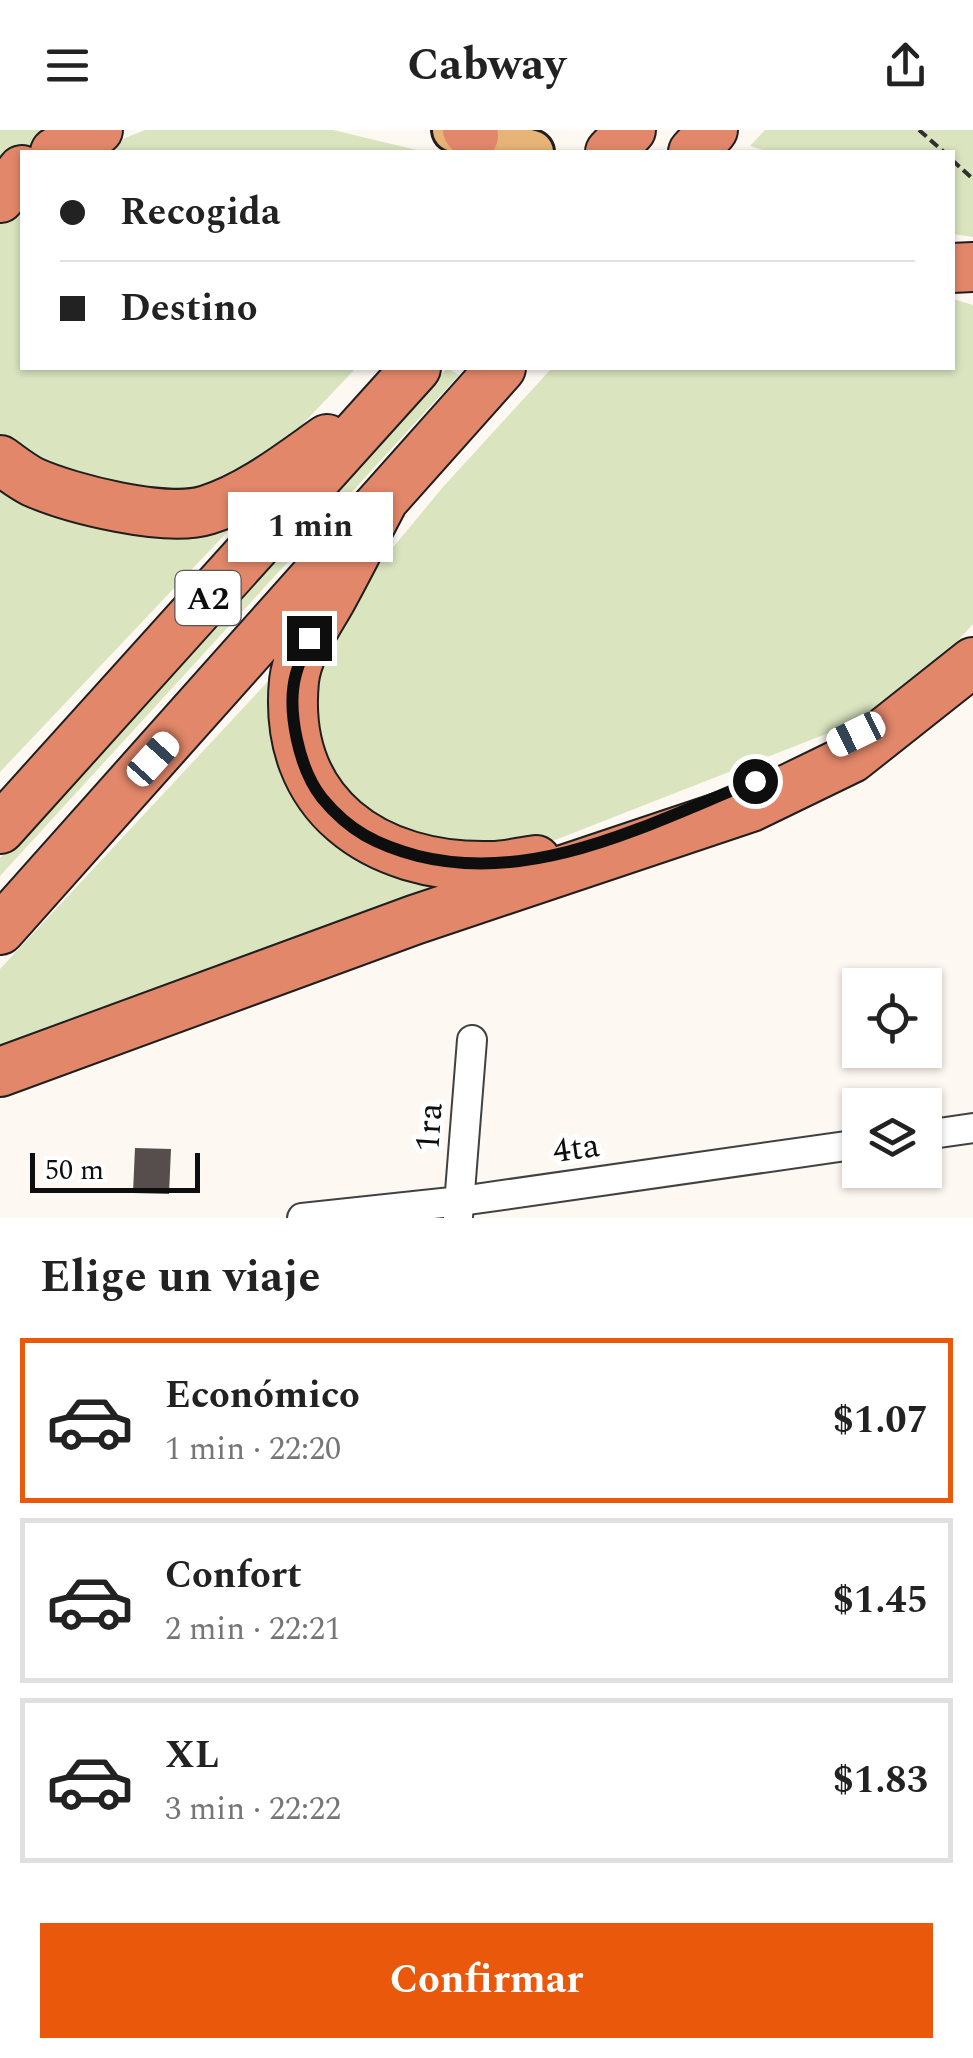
<!DOCTYPE html>
<html lang="es">
<meta charset="utf-8">
<style>
body{margin:0;font-family:Spectral,serif;background:#f6f6f6;color:#222;height:100vh;display:flex;flex-direction:column;font-size:38px;white-space:nowrap}
*{box-sizing:border-box;margin:0}
p{font-size:32px;color:#767676}
.icon{flex:none;width:55px;height:55px;fill:none;stroke:currentColor;stroke-width:2;stroke-linecap:round;stroke-linejoin:round}
.map{position:relative;height:1088px;overflow:hidden}
.side{display:flex;flex-direction:column;background:#fff;flex:1}
.side>*{flex:none}
.guide{position:absolute;left:20px;top:20px;width:935px;height:220px;border-radius:0px;box-shadow:0 2px 8px #0004;display:grid;align-content:center;height:220px;padding:0 40px;background:#fff}
.buttons{position:absolute;left:842px;top:838px;display:grid;gap:20px}
.buttons a{display:grid;place-items:center;width:100px;height:100px;border-radius:0px;background:#fff;box-shadow:0 2px 8px #0004;font-size:50px}
.scale{position:absolute;left:30px;bottom:25px;width:170px;box-sizing:border-box;padding-left:10px;border:5px solid #0e0e0e;border-top:0;font-size:28px;line-height:35px;white-space:nowrap;color:#0e0e0e;-webkit-text-stroke:8px #fff;paint-order:stroke}
.end{position:absolute;width:45px;height:45px;margin:-22px;border:12px solid #0e0e0e;background:#fff;box-shadow:0 0 0 5px #fff}
.from{border-radius:50%}
.bubble{position:absolute;height:70px;border-radius:0px;background:#fff;box-shadow:0 2px 8px #0004;font-size:32px;font-weight:700;line-height:70px;text-align:center}
.car{position:absolute;width:30px;height:60px;margin:-30px -15px;border-radius:12px;box-shadow:0 0 8px 2px #0007;background:linear-gradient(#fff 24%,#345 0 40%,#fff 0 76%,#345 0 86%,#fff 0)}
.guide b{display:flex;align-items:center;gap:35px;height:95px;font-size:38px}
.guide b+b{border-top:2px solid #e0e0e0}
.guide i{width:25px;height:25px;background:#222}
ul{padding:0;list-style:none}
li{display:flex;align-items:center;gap:30px;height:165px;margin:0 20px 15px;padding:0 20px;border:5px solid #e0e0e0;border-radius:0px}
li div{flex:1}
li b{display:block;font-size:38px}
li em{font-style:normal;font-weight:700}
li.on{border-color:#ea580c}
li>.icon{width:90px;height:90px;stroke-width:1.5}
h2{padding:0 40px;font-size:45px;line-height:120px}
.primary-button{display:flex;gap:20px;margin-top:auto;padding:20px 40px}
.primary-button a{flex:1;height:115px;border-radius:0px;background:#ea580c;color:#fff;font-size:40px;font-weight:700;line-height:115px;text-align:center}
header{display:flex;justify-content:space-between;align-items:center;height:130px;padding:0 40px;background:#fff;font-size:45px;font-weight:700}
.map>svg:first-child{display:block}
.green{fill:#dae4bf}
.building{fill:#554e4c}
.lines{fill:none;stroke-linecap:round;stroke-linejoin:round}
.street-casing{stroke:#414141;stroke-width:32}
.primary-casing{stroke:#1f1f1f;stroke-width:48}
.highway-casing{stroke:#1f1f1f;stroke-width:52}
.path{stroke:#303030;stroke-width:4;stroke-dasharray:10 5;stroke-linecap:butt}
.street{stroke:#fff;stroke-width:28}
.primary{stroke:#e7b377;stroke-width:42}
.highway{stroke:#e2876a;stroke-width:48}
.route{stroke:#0e0e0e;stroke-width:12}
.labels{text-anchor:middle;stroke-width:10;stroke-linejoin:round;paint-order:stroke}
.shield{fill:#fff;stroke:#565656;stroke-width:2.5}
.shield-label{font-size:32px;font-weight:bold;fill:#0e0e0e}
.street-label{font-size:35px;fill:#0e0e0e;stroke:#fff}
</style>
<header><svg class="icon" aria-label="menu" viewBox="0 0 24 24"><path d="M4 6h16M4 12h16M4 18h16"/></svg>Cabway<svg class="icon" aria-label="share" viewBox="0 0 24 24"><path d="M12 15V3M7 8l5-5 5 5M5 13v7h14v-7"/></svg></header>
<div class="map">
<svg width="973" height="1088" viewBox="0 0 973 1088">
<rect width="100%" height="100%" fill="#fdf8f1"/>
<path class="green" d="M0,0H72L0,41Z
M145,0H333L425,22H91Z
M765,0H973V107L953,104L952,22H770L750,16Z
M22,62V238H356L279,319L197,362H141L80,348L0,311V89Z
M953,169L973,175V494L953,516L854,593L522,723L366,695L309,605L313,545L362,455L443,357L552,238H952Z
M447,238L459,245L0,746V728Z
M0,353L248,380L0,642Z
M287,531L292,654L509,751L0,923V839Z"/>
<path class="building" d="M135,1018L171,1019L169,1064L133,1063Z"/>
<g class="lines">
<g class="street-casing">
<path id="street" d="M925,1005L973,998
M458,1087L472,910
M302,1088L461,1071L860,1014"/>
</g>
<g class="primary-casing">
<path id="primary" d="M454,0L532,22"/>
</g>
<g class="highway-casing">
<path id="highway" d="M467,0L474,6
M55,22L98,0
M610,22L631,0
M693,22L713,0
M0,68L22,40
M952,138L973,137
M0,330C10,337 21,346 33,352C71,369 167,393 207,380C251,366 290,335 327,309
M382,373C365,405 349,437 332,468C318,493 297,522 294,551C282,675 375,739 491,736C506,736 521,732 536,730
M0,699L416,238
M0,800L501,238
M0,942L414,790L751,677L852,628L973,532"/>
</g>
<path class="path" d="M919,0L944,22
M952,30L973,49"/>
<use href="#street" class="street"/>
<use href="#primary" class="primary"/>
<use href="#highway" class="highway"/>
</g>
<g class="lines">
<path class="route" d="M309,508C305,520 299,532 296,544C286,579 299,639 322,668C349,701 377,715 418,726C535,755 648,694 755,651"/>
</g>
<g class="labels">
<rect class="shield" x="175.5" y="441" width="65" height="54" rx="8"/>
<g class="shield-label">
<text x="208" y="479">A2</text>
</g>
<g class="street-label">
<text transform="translate(428 997) rotate(-86)" y="12">1ra</text>
<text transform="translate(576 1017) rotate(-8)" y="12">4ta</text>
</g>
</g>
</svg>
<div class="buttons">
<a><svg class="icon" aria-label="locate" viewBox="0 0 24 24"><circle cx="12" cy="12" r="6"/><path d="M12 2v4M12 18v4M2 12h4M18 12h4"/></svg></a>
<a><svg class="icon" aria-label="layers" viewBox="0 0 24 24"><path d="M12 4l9 5-9 5-9-5zM3 14l9 5 9-5"/></svg></a>
</div>
<div class="scale">50 m</div>
<i class="end from" style="left:755px;top:651px"></i>
<i class="end" style="left:309px;top:508px"></i>
<div class="bubble" style="left:228px;top:362px;width:165px">1 min</div>
<i class="car" style="left:856px;top:604px;rotate:244deg"></i>
<i class="car" style="left:153px;top:629px;rotate:42deg"></i>
<div class="guide">
<b><i class="from"></i>Recogida</b>
<b><i></i>Destino</b>
</div>
</div>
<section class="side">
<h2>Elige un viaje</h2>
<ul>
<li class="on"><svg class="icon" aria-label="car" viewBox="0 0 24 24"><path d="M5 17H2v-5l4-1 3-4h7l3 4 3 1v5h-3M9 17h6M6 11h13"/><circle cx="7" cy="17" r="2"/><circle cx="17" cy="17" r="2"/></svg><div><b>Económico</b><p>1 min · 22:20</p></div><em>$1.07</em></li>
<li><svg class="icon" aria-label="car" viewBox="0 0 24 24"><path d="M5 17H2v-5l4-1 3-4h7l3 4 3 1v5h-3M9 17h6M6 11h13"/><circle cx="7" cy="17" r="2"/><circle cx="17" cy="17" r="2"/></svg><div><b>Confort</b><p>2 min · 22:21</p></div><em>$1.45</em></li>
<li><svg class="icon" aria-label="car" viewBox="0 0 24 24"><path d="M5 17H2v-5l4-1 3-4h7l3 4 3 1v5h-3M9 17h6M6 11h13"/><circle cx="7" cy="17" r="2"/><circle cx="17" cy="17" r="2"/></svg><div><b>XL</b><p>3 min · 22:22</p></div><em>$1.83</em></li>
</ul>
<div class="primary-button"><a>Confirmar</a></div>
</section>
